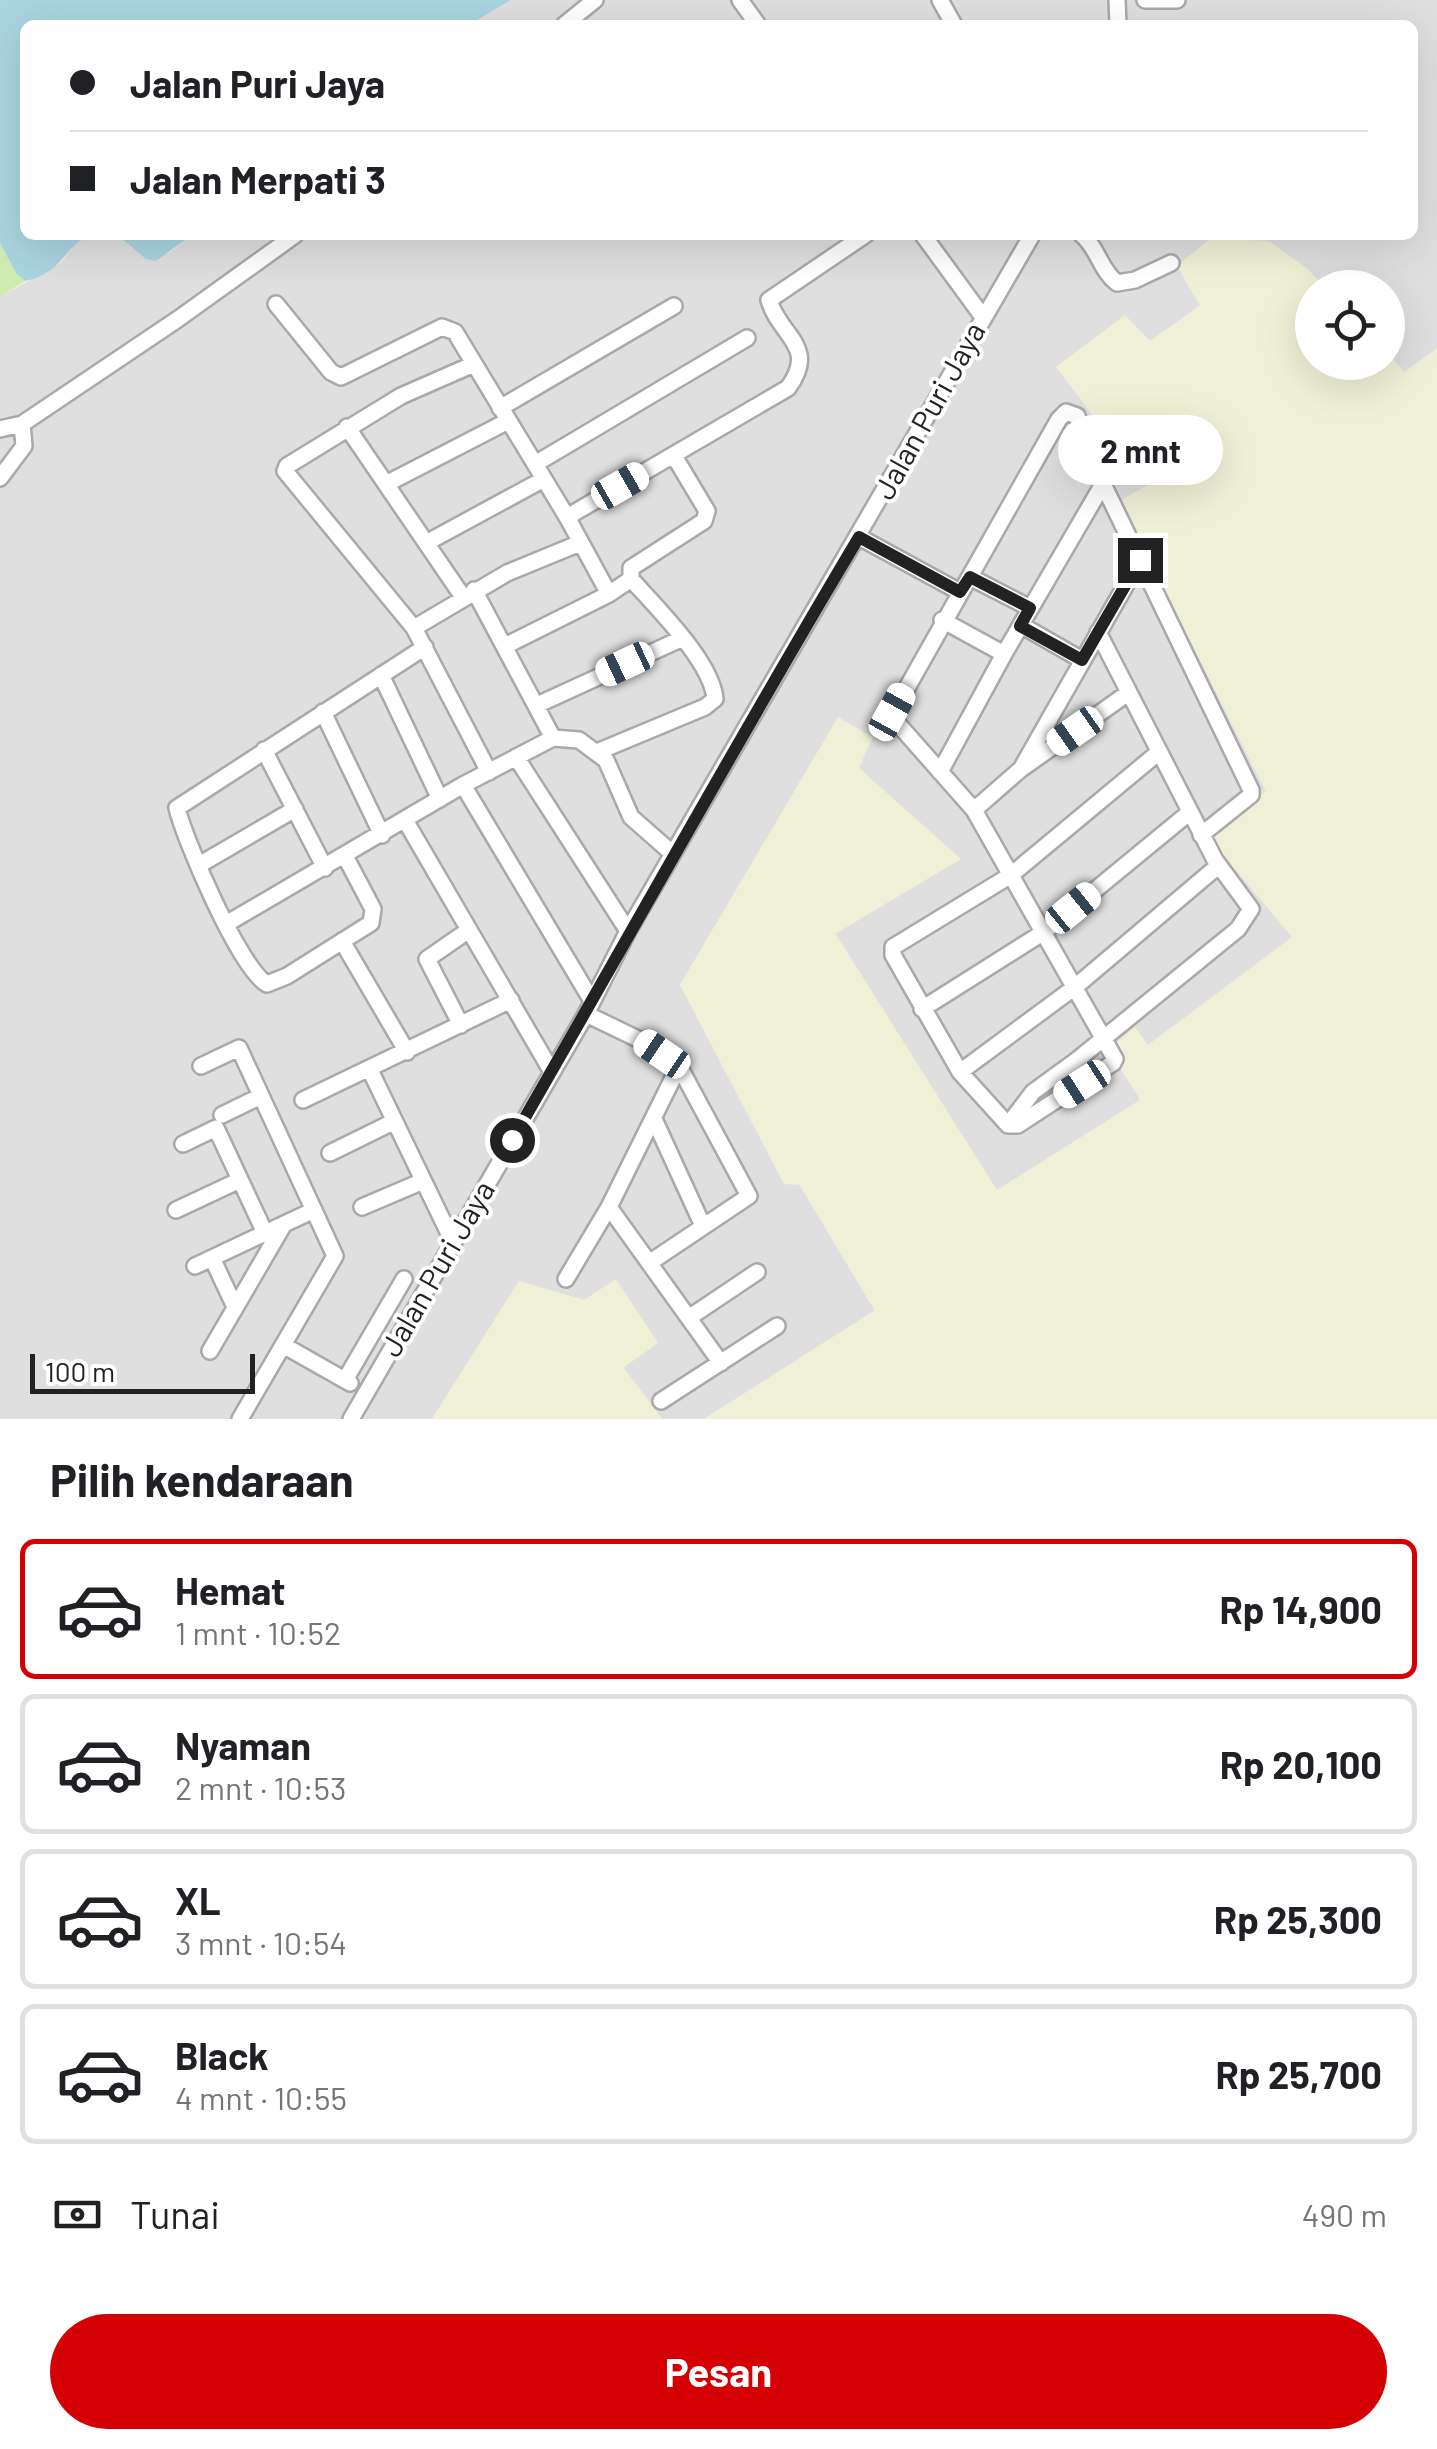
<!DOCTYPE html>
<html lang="id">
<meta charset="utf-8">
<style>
body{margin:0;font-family:Barlow,sans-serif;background:#f2f2f2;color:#202124;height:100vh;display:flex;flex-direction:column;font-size:38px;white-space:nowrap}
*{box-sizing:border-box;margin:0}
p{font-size:32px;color:#757577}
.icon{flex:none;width:55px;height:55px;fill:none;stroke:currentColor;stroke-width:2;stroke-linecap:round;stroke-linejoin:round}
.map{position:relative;height:1419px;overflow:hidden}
.drawer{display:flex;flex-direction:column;background:#fff;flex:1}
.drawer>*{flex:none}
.guide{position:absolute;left:20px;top:20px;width:1398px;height:220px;border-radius:15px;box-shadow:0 10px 40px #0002;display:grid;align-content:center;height:220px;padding:0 50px;background:#fff}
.controls{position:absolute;left:1295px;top:270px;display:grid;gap:20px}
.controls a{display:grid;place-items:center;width:110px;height:110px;border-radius:50%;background:#fff;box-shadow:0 10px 40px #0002;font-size:50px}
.scale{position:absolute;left:30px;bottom:25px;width:225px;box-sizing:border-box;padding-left:10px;border:5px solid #222;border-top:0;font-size:28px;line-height:35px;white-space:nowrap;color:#222;-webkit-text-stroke:8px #fff;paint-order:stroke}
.end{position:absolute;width:45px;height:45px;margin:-22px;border:12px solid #222;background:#fff;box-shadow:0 0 0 5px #fff}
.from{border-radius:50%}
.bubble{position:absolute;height:70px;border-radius:35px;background:#fff;box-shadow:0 10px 40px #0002;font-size:32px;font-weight:700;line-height:70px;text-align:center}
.car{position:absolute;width:30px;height:60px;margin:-30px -15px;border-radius:12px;box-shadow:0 0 8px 2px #0007;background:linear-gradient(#fff 24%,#345 0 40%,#fff 0 76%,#345 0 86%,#fff 0)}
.guide b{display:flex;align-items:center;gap:35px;height:95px;font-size:38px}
.guide b+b{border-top:2px solid #e0e0e0}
.guide i{width:25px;height:25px;background:#202124}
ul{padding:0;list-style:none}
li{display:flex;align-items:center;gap:30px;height:140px;margin:0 20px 15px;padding:0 30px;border:5px solid #e0e0e0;border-radius:15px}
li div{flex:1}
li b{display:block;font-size:38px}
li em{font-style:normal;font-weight:700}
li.current{border-color:#d40004}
li>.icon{width:90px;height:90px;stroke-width:1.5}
h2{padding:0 50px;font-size:45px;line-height:120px}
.pay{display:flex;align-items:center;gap:25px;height:110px;padding:0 50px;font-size:38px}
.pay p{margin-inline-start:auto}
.cta{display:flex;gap:20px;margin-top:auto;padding:20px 50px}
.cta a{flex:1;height:115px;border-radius:60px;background:#d40004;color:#fff;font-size:40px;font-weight:700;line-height:115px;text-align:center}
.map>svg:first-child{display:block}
.residential{fill:#e0dfdf}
.farmland{fill:#eff0d5}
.grass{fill:#ceecaf}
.water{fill:#a9d4e0}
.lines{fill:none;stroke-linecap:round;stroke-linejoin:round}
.minor-casing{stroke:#a9a9a9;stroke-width:20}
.minor{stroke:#fff;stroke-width:15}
.route{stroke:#222;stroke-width:12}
.labels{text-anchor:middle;stroke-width:8;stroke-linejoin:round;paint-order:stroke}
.street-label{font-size:30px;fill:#222;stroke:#fff}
</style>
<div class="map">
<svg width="1437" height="1419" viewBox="0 0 1437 1419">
<rect width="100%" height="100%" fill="#f2efe9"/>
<path class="residential" d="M511,0H1437V349L1404,372L1388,354V288L1325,287L1305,267L1201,305L1150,341L1125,316V424L1144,433L1166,475L1120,501L1266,792L1214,836L1220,851L1293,938L1148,1045L1115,1061L1141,1100L997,1191L835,933L859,768L838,718L680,985L875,1311L704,1419H662L623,1367L584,1300L519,1281L432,1419H0V297L61,263L77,241L91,235H117L133,249L168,254L192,235H1412V25H469Z"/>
<path class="farmland" d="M1211,238L1269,241L1305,267L1325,287L1312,288V362H1388V354L1404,372L1437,349V1419H704L875,1310L800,1185L784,1184L680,985L838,717L873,737L859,768L961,859L835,934L997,1190L1140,1100L1110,1048L1135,1027L1148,1045L1292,937L1220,851L1214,836L1266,791L1120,501L1166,475L1144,433L1125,425L1107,434L1056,367L1125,315L1150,341L1200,306L1177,266Z
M616,1279L658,1343L623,1368L662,1419H432L519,1281L584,1300Z"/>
<path class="grass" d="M0,243L16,273L25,281L0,297Z"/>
<path class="water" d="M0,0H511L469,25H25V235H91C62,247 64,273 25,281L16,273L0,243Z
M117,235H192L156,261L146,259Z"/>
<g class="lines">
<g class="minor-casing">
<path id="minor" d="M740,0L758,25
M940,0L954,25
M1117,0L1118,25
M1145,0H1177
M564,25L595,0
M923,235L983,317
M1082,235C1098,248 1100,270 1117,283L1135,280L1171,263
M276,304L331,372L341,377L442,327L455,332L567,517L609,594
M474,364L401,396L287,466L285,471L414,628L489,772
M500,408L674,306
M347,427L463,597
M0,429L22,424L178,319L295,235
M535,464L747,338
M0,478L24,446L22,424
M386,484L508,421
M567,517L788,388C819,346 779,336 769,300L865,235
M859,537L960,592
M426,543L544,479
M970,577L1030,608
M474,590L553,738
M942,620L1004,654
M1021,625L1082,660
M414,628L507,573L580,543
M505,646L609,594L631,579V568L704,521L707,511L674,456
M381,675L440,799
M537,705L683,638
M323,712L382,835
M264,750L325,868
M597,752L705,707L715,699C712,662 656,607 631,579
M516,757L628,931
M1024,767L1128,693
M940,772L1004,654L1103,484
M463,785L592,1001
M974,810L1021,769L1140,560
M405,820L552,1072
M345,856L373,909L371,923L287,976L267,984C240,969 185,841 177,808L425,647
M199,865L295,809
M226,924L463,785L553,738L579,740L606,760L631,817L673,854
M342,941L407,1052
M922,1009L1044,932L1190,812
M586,1014L642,1041L679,1066L749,1196L649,1263
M461,1025L427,959L469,930
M201,1066L239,1048L335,1256L240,1419
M370,1070L453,1242
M960,1072L1075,987L1218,866
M303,1100L511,1000
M222,1115L261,1096
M654,1119L703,1226
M1008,1125H1018L1113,1063L1115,1059L974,810L891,716L1059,419L1066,412L1077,416L1103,484L1251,790V795L1201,835
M1008,1125L1033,1092L1077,1060L1238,929L1251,909L1215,860L1098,632
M1008,1125L960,1072L893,955V947L1011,875L1159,752
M183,1144L216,1128L265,1233
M330,1153L393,1122
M362,1207L423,1181
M609,1207L721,1363
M176,1210L240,1180
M212,1258L235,1307
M195,1266L314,1210
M566,1279L609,1207L679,1066
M690,1317L757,1272
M283,1345L350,1383
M210,1351L284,1224
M345,1380L404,1279
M661,1401L777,1326
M351,1419L586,1014L628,931L1032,235"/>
</g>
<use href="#minor" class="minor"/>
</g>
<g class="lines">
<path class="route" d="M512,1140C628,939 740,736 859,537L960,592L970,577L1030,608L1020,626L1082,660L1140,560"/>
</g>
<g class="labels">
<g class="street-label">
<text transform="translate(930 411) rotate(-61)" y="10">Jalan Puri Jaya</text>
<text transform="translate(438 1269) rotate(-60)" y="10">Jalan Puri Jaya</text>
</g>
</g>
</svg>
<div class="controls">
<a><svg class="icon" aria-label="locate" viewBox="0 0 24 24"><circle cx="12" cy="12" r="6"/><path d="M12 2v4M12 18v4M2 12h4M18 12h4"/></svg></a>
</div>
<div class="scale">100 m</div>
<i class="end from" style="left:512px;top:1140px"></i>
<i class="end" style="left:1140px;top:560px"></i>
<div class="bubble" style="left:1058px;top:415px;width:165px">2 mnt</div>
<i class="car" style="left:620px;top:486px;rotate:60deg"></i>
<i class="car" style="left:625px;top:664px;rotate:245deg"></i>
<i class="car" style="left:892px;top:712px;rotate:29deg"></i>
<i class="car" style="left:1075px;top:731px;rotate:235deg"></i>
<i class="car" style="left:1073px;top:908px;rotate:51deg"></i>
<i class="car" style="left:662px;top:1054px;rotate:304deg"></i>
<i class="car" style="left:1082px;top:1084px;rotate:237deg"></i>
<div class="guide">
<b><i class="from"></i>Jalan Puri Jaya</b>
<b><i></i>Jalan Merpati 3</b>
</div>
</div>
<section class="drawer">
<h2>Pilih kendaraan</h2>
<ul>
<li class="current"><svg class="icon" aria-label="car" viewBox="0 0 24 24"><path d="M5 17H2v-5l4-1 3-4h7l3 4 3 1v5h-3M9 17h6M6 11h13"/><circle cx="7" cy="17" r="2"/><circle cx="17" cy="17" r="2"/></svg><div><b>Hemat</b><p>1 mnt · 10:52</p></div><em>Rp 14,900</em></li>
<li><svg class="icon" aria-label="car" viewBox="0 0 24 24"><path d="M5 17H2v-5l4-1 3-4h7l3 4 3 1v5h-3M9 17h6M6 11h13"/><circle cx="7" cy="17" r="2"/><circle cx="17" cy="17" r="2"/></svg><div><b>Nyaman</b><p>2 mnt · 10:53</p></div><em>Rp 20,100</em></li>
<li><svg class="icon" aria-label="car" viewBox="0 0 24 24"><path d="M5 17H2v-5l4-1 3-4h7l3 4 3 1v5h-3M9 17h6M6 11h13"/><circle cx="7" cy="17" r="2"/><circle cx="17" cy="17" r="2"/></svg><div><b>XL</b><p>3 mnt · 10:54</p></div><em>Rp 25,300</em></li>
<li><svg class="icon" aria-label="car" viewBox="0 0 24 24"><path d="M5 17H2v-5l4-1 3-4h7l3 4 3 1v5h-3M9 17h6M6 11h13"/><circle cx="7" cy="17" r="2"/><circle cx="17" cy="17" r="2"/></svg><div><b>Black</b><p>4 mnt · 10:55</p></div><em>Rp 25,700</em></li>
</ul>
<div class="pay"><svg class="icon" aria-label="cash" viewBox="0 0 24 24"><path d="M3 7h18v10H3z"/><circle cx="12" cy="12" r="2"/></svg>Tunai<p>490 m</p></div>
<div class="cta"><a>Pesan</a></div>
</section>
